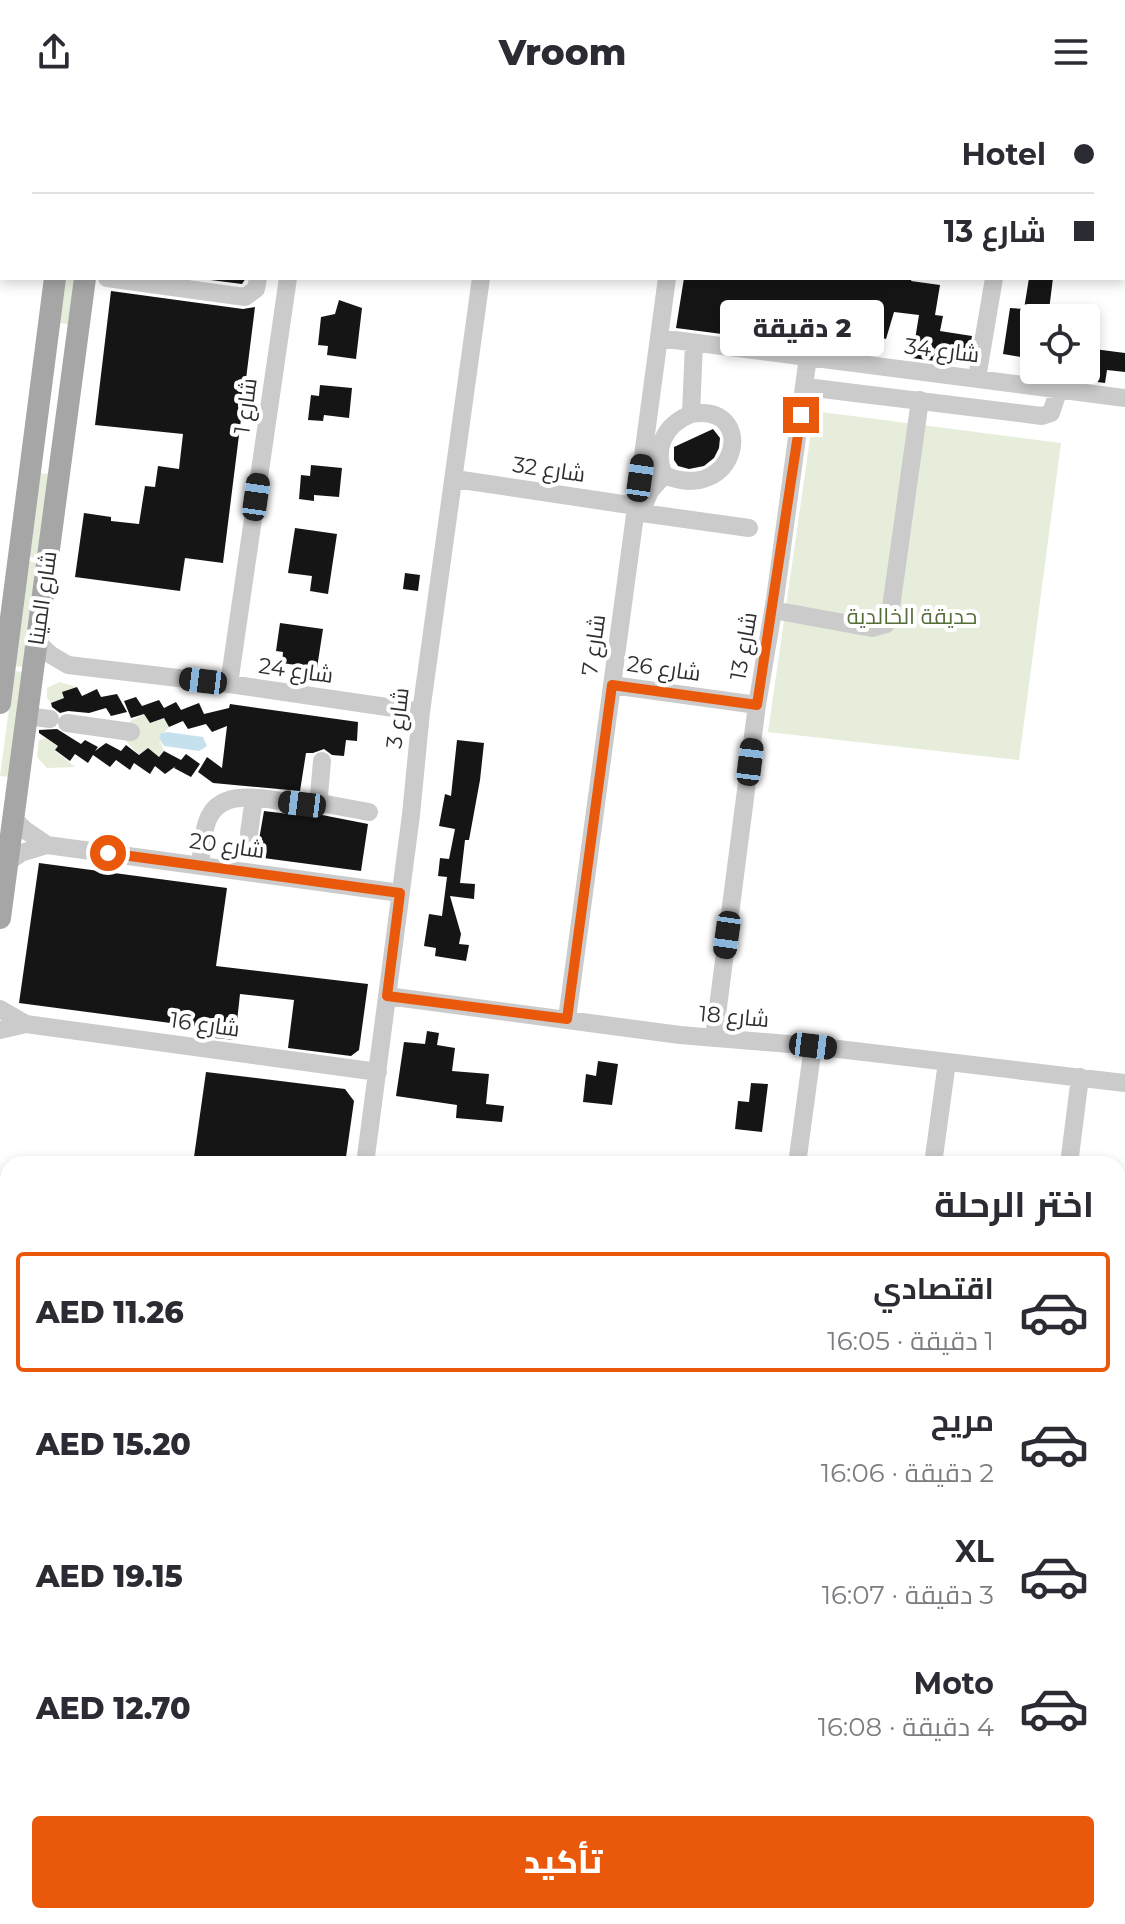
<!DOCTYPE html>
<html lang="ar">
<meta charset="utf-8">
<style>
body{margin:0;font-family:Montserrat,Cairo,sans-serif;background:#f2f2f3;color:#2b2b33;direction:rtl;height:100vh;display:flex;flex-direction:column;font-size:30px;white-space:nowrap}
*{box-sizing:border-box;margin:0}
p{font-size:26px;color:#7c7c81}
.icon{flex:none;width:44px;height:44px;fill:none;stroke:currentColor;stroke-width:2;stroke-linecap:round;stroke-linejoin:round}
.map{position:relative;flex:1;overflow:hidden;direction:ltr}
.panel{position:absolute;left:0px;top:1052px;width:1126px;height:768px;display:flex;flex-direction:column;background:#fff;border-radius:24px 24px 0 0;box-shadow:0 4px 12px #0003;direction:rtl}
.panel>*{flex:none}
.banner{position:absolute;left:0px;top:0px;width:1126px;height:176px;box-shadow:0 4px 12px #0003;direction:rtl;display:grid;align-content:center;height:176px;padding:0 32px;background:#fff}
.fabs{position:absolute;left:1020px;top:200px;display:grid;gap:16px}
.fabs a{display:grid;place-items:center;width:80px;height:80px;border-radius:8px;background:#fff;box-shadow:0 4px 12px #0003;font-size:40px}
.end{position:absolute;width:36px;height:36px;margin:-18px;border:10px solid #ea580c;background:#fff;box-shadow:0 0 0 4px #fff}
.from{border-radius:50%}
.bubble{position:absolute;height:56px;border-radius:8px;background:#fff;box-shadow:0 4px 12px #0003;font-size:26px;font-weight:800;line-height:56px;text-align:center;direction:rtl}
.car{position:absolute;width:24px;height:48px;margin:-24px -12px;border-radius:10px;box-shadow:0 0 6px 2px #0007;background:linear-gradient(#222 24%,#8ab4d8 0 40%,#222 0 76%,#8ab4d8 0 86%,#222 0)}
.banner b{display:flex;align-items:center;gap:28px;height:76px;font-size:30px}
.banner b+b{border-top:2px solid #e1e1e2}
.banner i{width:20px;height:20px;background:#2b2b33}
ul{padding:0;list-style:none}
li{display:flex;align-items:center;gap:24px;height:120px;margin:0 16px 12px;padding:0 16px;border:4px solid transparent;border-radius:8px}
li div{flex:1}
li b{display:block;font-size:30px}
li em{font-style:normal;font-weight:800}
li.active{border-color:#ea580c}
li>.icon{width:72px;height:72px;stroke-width:1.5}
h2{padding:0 32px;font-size:36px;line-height:96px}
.button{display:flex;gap:16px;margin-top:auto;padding:16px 32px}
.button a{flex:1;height:92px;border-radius:8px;background:#ea580c;color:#fff;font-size:32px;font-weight:800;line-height:92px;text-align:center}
header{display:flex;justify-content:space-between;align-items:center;height:104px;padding:0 32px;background:#fff;font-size:36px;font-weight:800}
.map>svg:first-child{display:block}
.green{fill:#e6eddb}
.water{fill:#c6e1ee}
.building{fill:#151515}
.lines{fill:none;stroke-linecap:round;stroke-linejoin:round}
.minor{stroke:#cbcbcb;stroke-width:18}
.major{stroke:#a6a6a6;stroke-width:22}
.route{stroke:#ea580c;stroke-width:10}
.labels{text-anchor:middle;stroke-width:8;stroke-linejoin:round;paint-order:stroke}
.street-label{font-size:22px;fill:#2e2e2e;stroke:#fff}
.park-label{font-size:22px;fill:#556d39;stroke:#fff}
</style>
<header><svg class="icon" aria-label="menu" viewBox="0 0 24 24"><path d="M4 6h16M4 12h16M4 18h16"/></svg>Vroom<svg class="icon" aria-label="share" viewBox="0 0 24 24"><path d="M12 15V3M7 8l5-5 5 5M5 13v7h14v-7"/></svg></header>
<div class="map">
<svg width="1125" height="1820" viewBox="0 0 1125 1820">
<rect width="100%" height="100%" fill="#fff"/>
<path class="green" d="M65,174H74L68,220L59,219Z
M814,307L1061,339L1019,656L768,628Z
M40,369L49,370L38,454L29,453Z
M28,457L37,459L23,563L15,562Z
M14,567L22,568L9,673L0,672Z
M59,578L77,583L62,588L64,594L51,599L47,594V584Z
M144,610L150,619L164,614L169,623L159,634L164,647L159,653L148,644L139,651L126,637L129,618Z
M46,634L58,642L55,647L75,663L47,664L37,653L39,636Z
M0,1708L8,1714V1812H13L5,1820H0Z
M424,1812H495L492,1820Z
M499,1812H502L572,1820H498Z"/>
<path class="water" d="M167,628L203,633L207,642L199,647L164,642L159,634L160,630Z"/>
<path class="building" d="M195,174H246L242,180Z
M684,174H912L911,177L940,181L935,211L943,212L940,227L972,232L967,259L959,257L958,260L912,254L919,211L894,208L886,235L874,232L873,239L861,236L860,248L676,224Z
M1029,174H1053L1048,214H1034V261L1021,260V253L1003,250L1010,204L1024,205Z
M111,187L243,205L255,203L223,459L185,454L180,487L75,473L84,409L111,413V417L139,420L145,382L155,383L158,362L179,365L183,330L95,321Z
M339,196L362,204L356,255L327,251L328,242L318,241L321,213L335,210Z
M1086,244L1125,249V268L1107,266L1105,279L1036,270L1037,266H1086Z
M320,281L352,284L349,314L324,311L323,317L308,316L311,291L319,292Z
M713,325L720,334L719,344L714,354L704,362L689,365L678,362L674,356V343Z
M311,361L342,364L339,393L314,391V397L299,395L301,371L310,372Z
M295,424L337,430L328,490L310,487L312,472L288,469Z
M405,469L420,471L418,487L403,485Z
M280,519L323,525L317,564L282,559L283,548L276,547Z
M77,583L82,592L97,585L101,593L117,590L127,608L111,612L106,604L89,609L68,607L60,609L52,603L51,599L64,594L62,588Z
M136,593L142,602L159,596L164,604L176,598L181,606L199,599L204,610L229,604L230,600L358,618L357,637L346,636L344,652L332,651L324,645L313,649H306L300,687L213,679L198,668L207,653L222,664L227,622L212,628L206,620L188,625L183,617L169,623L164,614L150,619L144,610L131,614L124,597Z
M57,625L81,640L85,636L98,643L95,647L106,639L121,647L126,641L139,651L148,644L159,653L164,647L181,656L186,650L200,660L191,673L174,664L176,662L165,670L155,662L150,670L134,659L130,666L116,656L110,663L93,651L88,659L75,650L70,657L55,646L58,642L39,629V626Z
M457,636L484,639L480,676L469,736H465L460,779L475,780L474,795L450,792L461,830L459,840L469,841L466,857L435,852L436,844L424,842L429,810L442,812L447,773L438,772L440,754L449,755L455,725L439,722L445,690L451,692Z
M264,707L297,711L317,710L368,720L361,767L256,753Z
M39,759L227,784L216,862L368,880L359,946L351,952L288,944L294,896L240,890L235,936L215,934L216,925L19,899Z
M427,927L439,929L437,941L455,944L452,967L489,970L486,1000L504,1002L502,1018L456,1014L457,1001L396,992L404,938L425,940Z
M598,957L618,960L612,1001L583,998L586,970L596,972Z
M206,968L345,985L354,997L345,1060H193Z
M751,979L768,980L762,1028L735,1025L738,997L749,998Z"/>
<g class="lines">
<path class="minor" d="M1054,0L1069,2
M312,2L313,0
M504,2V0
M690,2L691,0
M1016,2V0
M1124,8H1125
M107,174L245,193L256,185L258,174
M659,234L1125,294
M977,274L994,174
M806,283L1042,312L1051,309L1059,285
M664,371C653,345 664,321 691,310L694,239
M455,375L636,402
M642,406L650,387L664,371C738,402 759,298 691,310
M635,408L749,424
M773,506L872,524L886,520L890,511L920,296
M36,537L51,551L68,561L229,580L421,608
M229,580L288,174
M612,581L757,601
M26,612L50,615
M67,619L131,628
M315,698L369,708
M13,714L25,726L47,741
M249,729L254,694
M7,759L21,749L47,741L400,789
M200,762C202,748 202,732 207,718C221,676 280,701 311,700L319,692L322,657
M387,892L680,931L813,942L1125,979
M0,905L26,920
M567,915L667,174
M0,926L26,920L378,968
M714,934L757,601L775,495L808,253
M365,1060L411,711L421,608L481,174
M797,1060L813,942
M933,1060L947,958
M1069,1060L1080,973
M0,1098L8,1101
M0,1293L8,1296
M1118,1444L1125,1445
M1118,1719L1125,1666
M819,1812L823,1820
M963,1812L971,1816L999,1820
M673,1820L674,1812
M799,1820L805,1812
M1026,1820V1819
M1084,1820V1812"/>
<path class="major" d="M76,2L77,0
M107,2V0
M0,599L55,174
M0,814L85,174
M0,1603L8,1621
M0,1693L8,1698
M325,1812L403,1820
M586,1812L656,1820
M24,1820L30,1812
M86,1820L102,1812"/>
</g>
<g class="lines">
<path class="route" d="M108,749L400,789L387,892L567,915L612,581L757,601L801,311"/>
</g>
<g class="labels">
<g class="street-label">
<text transform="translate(942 246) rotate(7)" y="8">شارع 34</text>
<text transform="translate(245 302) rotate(-82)" y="8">شارع 1</text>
<text transform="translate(549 365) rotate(8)" y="8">شارع 32</text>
<text transform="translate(42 494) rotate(-82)" y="8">شارع المينا</text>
<text transform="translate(593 541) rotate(-82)" y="8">شارع 7</text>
<text transform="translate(743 542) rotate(-80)" y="8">شارع 13</text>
<text transform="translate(664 564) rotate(8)" y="8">شارع 26</text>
<text transform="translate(296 566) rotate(8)" y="8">شارع 24</text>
<text transform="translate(397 614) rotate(-83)" y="8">شارع 3</text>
<text transform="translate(227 741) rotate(8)" y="8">شارع 20</text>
<text transform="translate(734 912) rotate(5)" y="8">شارع 18</text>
<text transform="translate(205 920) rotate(8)" y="8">شارع 16</text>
</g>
<g class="park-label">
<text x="912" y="520">حديقة الخالدية</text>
</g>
</g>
</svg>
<div class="fabs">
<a><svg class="icon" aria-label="locate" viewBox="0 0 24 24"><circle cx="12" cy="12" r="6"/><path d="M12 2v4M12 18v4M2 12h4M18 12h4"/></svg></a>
</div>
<i class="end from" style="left:108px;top:749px"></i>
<i class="end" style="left:801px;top:311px"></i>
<div class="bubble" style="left:720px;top:196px;width:164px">2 دقيقة</div>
<i class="car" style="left:640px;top:374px;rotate:8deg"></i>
<i class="car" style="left:256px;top:393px;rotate:8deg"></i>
<i class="car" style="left:203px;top:577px;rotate:277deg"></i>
<i class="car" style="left:750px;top:658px;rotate:7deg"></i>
<i class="car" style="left:302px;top:700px;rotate:277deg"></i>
<i class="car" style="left:727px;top:831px;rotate:188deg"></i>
<i class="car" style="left:813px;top:942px;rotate:97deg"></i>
<div class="banner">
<b><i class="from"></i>Hotel</b>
<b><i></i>شارع 13</b>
</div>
<section class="panel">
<h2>اختر الرحلة</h2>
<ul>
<li class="active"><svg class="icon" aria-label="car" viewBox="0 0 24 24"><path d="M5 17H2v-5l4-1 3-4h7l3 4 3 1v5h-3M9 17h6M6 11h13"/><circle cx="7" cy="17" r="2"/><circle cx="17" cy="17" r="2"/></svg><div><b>اقتصادي</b><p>1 دقيقة · 16:05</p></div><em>AED 11.26</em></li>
<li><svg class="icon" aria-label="car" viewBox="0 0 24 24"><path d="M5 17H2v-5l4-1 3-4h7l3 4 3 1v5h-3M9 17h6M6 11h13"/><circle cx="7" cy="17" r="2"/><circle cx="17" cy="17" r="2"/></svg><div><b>مريح</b><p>2 دقيقة · 16:06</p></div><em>AED 15.20</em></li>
<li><svg class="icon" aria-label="car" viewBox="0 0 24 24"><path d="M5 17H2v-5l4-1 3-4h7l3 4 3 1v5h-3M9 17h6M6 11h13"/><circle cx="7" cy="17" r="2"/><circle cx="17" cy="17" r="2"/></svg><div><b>XL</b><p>3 دقيقة · 16:07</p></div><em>AED 19.15</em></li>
<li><svg class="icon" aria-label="car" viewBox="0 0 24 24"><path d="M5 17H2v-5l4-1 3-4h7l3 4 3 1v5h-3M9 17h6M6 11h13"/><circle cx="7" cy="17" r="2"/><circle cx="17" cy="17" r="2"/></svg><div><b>Moto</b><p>4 دقيقة · 16:08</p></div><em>AED 12.70</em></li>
</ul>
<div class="button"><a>تأكيد</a></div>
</section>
</div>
